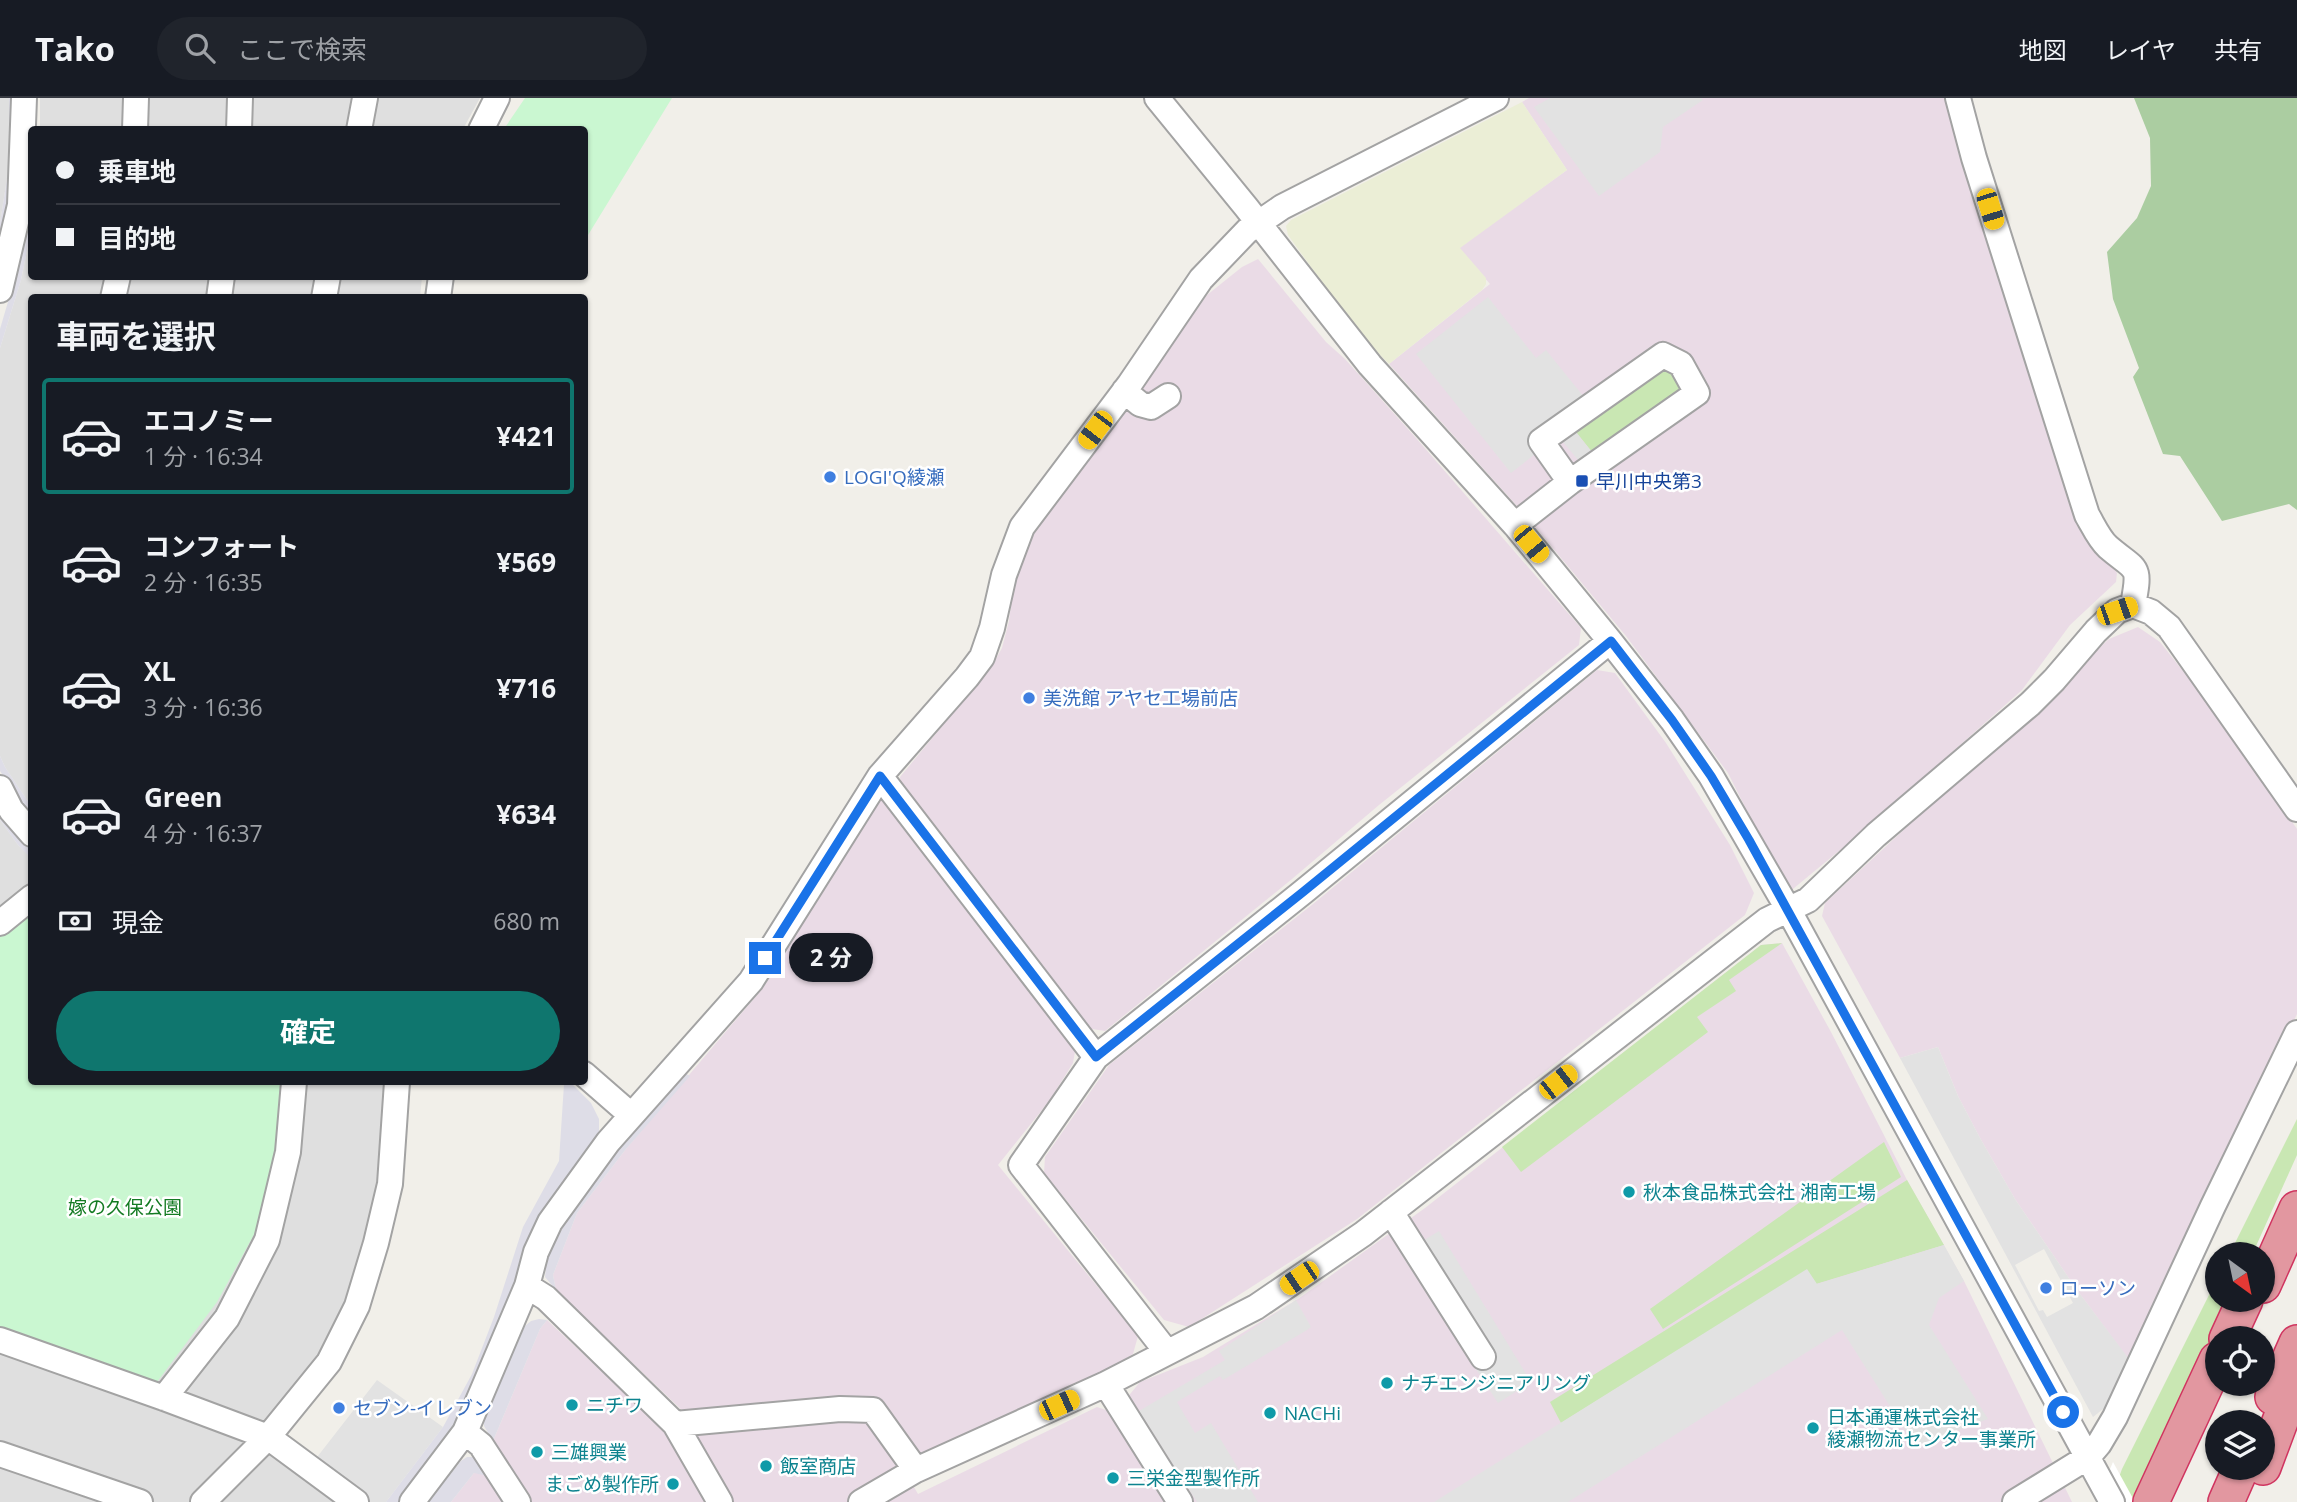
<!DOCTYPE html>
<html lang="ja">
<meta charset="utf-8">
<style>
body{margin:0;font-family:"Open Sans","Noto Sans JP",sans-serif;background:#20242c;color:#f1f3f6;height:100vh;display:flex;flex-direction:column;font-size:26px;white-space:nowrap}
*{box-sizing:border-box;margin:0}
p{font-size:23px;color:#9ea1a6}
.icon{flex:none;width:38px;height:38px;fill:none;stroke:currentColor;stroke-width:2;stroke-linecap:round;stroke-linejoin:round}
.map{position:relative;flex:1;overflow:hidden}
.drawer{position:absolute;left:28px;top:196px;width:560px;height:791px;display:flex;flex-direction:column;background:#171b24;border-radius:7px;box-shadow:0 2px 5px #0004}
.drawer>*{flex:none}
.guide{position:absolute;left:28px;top:28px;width:560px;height:154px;border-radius:7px;box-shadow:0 2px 5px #0004;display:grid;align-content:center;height:154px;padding:0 28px;background:#171b24}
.needle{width:46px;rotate:147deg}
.buttons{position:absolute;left:2205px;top:1144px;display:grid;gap:14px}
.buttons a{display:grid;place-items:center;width:70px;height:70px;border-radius:50%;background:#171b24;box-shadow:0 2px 5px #0004;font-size:35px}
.end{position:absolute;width:32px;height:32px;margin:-16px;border:9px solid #1a73e8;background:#fff;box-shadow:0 0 0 4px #fff}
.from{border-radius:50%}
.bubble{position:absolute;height:49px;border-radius:24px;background:#171b24;box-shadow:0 2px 5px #0004;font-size:23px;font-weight:700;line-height:49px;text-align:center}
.car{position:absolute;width:21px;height:42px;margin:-21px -10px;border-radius:9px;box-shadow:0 0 5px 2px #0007;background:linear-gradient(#f5c518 24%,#345 0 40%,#f5c518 0 76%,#345 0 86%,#f5c518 0)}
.guide b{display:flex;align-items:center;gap:24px;height:66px;font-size:26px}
.guide b+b{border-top:2px solid #363941}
.guide i{width:18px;height:18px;background:#f1f3f6}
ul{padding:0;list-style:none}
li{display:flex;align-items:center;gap:21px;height:116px;margin:0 14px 10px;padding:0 14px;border:4px solid transparent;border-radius:7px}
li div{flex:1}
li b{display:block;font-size:26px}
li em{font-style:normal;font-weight:700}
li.active{border-color:#0f766e}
li>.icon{width:63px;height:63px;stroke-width:1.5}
h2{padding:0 28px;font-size:32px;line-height:84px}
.pay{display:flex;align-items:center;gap:18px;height:77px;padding:0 28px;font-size:26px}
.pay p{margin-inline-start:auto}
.button{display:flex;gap:14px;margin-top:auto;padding:14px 28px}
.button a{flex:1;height:80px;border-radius:42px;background:#0f766e;color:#fff;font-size:28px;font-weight:700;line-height:80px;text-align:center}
header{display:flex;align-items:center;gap:42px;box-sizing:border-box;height:98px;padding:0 35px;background:#171b24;border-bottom:2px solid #363941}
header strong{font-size:33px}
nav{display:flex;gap:38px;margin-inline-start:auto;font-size:24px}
.search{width:490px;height:63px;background:#20242c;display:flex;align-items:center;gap:18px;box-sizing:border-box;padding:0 24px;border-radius:38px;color:#9ea1a6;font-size:26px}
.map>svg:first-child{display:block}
.residential{fill:#dfdfdf}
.industrial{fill:#eadbe6}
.farmland{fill:#ebeed6}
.grass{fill:#c9e7b3}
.forest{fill:#abcda1}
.park{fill:#caf7d1}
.parking{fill:#e2e2e2;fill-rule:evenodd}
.plaza{fill:#dedde7}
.pier{fill:#fff}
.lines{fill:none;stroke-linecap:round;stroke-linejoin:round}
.minor-casing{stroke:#a3a3a3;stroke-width:28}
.highway-casing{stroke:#d03560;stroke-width:38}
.minor{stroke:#fff;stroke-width:24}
.highway{stroke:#e297a0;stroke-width:35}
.route{stroke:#1a73e8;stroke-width:9}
.shop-dot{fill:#3f7fe0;stroke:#fff;stroke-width:2.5}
.transit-dot{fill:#1a4fb4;stroke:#fff;stroke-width:2.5}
.culture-dot{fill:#0f9aa8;stroke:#fff;stroke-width:2.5}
.labels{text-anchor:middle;stroke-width:5;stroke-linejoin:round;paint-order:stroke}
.shop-label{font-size:19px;fill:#366cbe;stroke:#fff;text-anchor:start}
.transit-label{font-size:19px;fill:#164399;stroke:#fff;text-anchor:start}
.culture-label{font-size:19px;fill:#0d838f;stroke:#fff;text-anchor:start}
.park-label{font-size:19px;fill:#147b23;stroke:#fff}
</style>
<header>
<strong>Tako</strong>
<div class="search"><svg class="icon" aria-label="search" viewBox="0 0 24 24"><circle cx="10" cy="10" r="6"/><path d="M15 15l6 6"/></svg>ここで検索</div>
<nav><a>地図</a><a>レイヤ</a><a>共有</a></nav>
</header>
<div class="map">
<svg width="2297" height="1404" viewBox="0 0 2297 1404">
<rect width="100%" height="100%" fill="#f1efe9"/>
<path class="residential" d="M0,0H9V68L0,125Z
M40,0H480L463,31L40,32Z
M31,133L32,178L422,179L420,199L32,200L31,708L5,669L0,658V250L21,182Z
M0,722L18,747L32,760L31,787L0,812Z
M284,984H389L380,1078L357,1177L338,1222L303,1281L255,1340L338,1404H0V1231Z"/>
<path class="industrial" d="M1529,0H1952L2080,422L2117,475L2116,484L2070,527L2022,592L1868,729L1788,795L1728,675L1626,538L1526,418L1389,266L1490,186L1459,150L1567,72L1522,4Z
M1258,161L1326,244L1345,261L1416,340L1581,530L1579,547L1379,707L1292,781L1105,933L1086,930L901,690L900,679L992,568L1002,550L1009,523L1014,482L1026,448L1056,401L1138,294L1207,197L1242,169Z
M2138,529L2160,544L2213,611L2297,731V916L2132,1266L2077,1192L2015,1101L1980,1040L1958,998L1938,949L1900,960L1822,818L1825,805L2109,541Z
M1597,572L1615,575L1666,645L1730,747L1754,795L1745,817L1357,1121L1189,1229L1164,1222L1044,1075L1045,1059L1109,967L1313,806Z
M885,698L1076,948L1073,965L1050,1002L998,1067L1138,1238L1133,1256L1099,1277L922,1357L908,1352L874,1300L688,1318L556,1192L553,1177L577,1115L626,1051L763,890L874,710Z
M1782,845L1831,934L1907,1082L1964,1183L2072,1404H1192L1126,1301L1140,1284L1203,1259L1298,1201L1425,1110L1761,847Z
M547,1222L674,1341L705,1335L867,1316L874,1320L918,1396L1097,1309L1109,1313L1166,1404H451L474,1375L508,1367L493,1343L540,1231Z"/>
<path class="farmland" d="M1522,4L1567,72L1460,150L1486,180V186L1482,192L1389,266L1369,246L1336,204L1288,137L1286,128L1291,122Z"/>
<path class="grass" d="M1658,268L1672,271L1684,294L1596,359L1572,329Z
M1782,845L1729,882L1736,893L1697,919L1708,934L1521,1074L1502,1049L1761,847Z
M2297,1021V1057L2252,1157H2229Z
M1884,1044L1901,1079L1663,1231L1650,1211Z
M1907,1082L1944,1147L1816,1186L1807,1172L1561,1325L1550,1304Z
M2217,1181V1202H2232L2133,1404H2110L2122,1371Z"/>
<path class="forest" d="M2134,0H2297V412L2289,406L2222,423L2180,358L2163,356L2133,279L2139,270L2113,201L2107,154L2137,120L2151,88L2150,40Z"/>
<path class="park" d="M525,0H672L585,142L584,32L504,31Z
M31,812L32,984H284L277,1069L263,1120L217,1204L157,1284L0,1231V838Z"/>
<path class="parking" d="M1550,0H1701L1703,2L1663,29L1660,54L1599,98L1534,9Z
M1488,199L1536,260L1546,252L1584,299L1562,317L1596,359L1584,369L1558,338L1511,375L1416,256Z
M1938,949L1958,998L1980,1040L2015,1101L2077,1192L2132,1265L2122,1296L2093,1319L1900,960ZM2044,1151L2073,1205L2047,1219L2043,1212L2039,1213L2015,1167Z
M1439,1133L1531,1284L1498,1305L1401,1156Z
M1944,1147L1964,1183L1939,1200L1929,1227L1988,1321L1915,1348L1842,1232L1568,1404H1434L1807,1171L1817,1186Z
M1296,1202L1311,1229L1307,1232L1223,1282L1220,1278L1177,1304L1195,1335L1211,1325L1258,1404H1197L1139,1313L1225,1262L1219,1253Z
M377,1282L443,1329L386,1404H369L314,1363Z"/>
<path class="plaza" d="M9,0H14V69L0,155V125L9,68Z
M31,93V133L21,182L0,250V231L15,180Z
M0,658L5,669L31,708V720L0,673Z
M0,713L31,753V760L18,747L0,722Z
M683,974L690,978L626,1051L577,1115L553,1177L556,1192L545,1179L547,1160L572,1112L617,1051Z
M562,984H570L591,1005L599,1021V1044L456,1328L402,1404H386L443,1329L472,1276L494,1219L523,1129L559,1063L564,986Z
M539,1221L547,1222L540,1231L493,1343L484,1328V1320L525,1228L531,1223Z
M467,1359H474L492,1379L474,1375L451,1404H428L461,1363Z"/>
<path class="pier" d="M2113,1364L2135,1404H2096Z"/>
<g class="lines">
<g class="minor-casing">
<path id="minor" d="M1157,0L1246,109L1370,267L1515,427L1610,543L1672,622L1711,678L1788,811L2112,1404
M1958,0L1974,60L2087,417C2093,427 2099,441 2108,449C2137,474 2141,465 2133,507
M135,32L136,0
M239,32L240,0
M359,32L365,0
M481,32L497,0
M0,192L20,107L24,0
M113,200L118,178
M219,200L222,178
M324,200L328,178
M438,200L441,178
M1124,293L1140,306L1151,309L1168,298
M1515,427L1570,384L1697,295L1681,266L1663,257L1541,343L1570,384
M880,678L1096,959
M0,690L11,712L32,736
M0,825L32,799
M584,976L631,1017
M1391,1114L1483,1259
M527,1188L546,1200L675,1326L720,1404
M0,1242L164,1300L268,1339L356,1404
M1166,1253L1021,1067L1096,959L1303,794L1610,543
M1106,1286L1180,1404
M164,1300L227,1220L267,1142L288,1054L294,984
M675,1326L840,1311L873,1312L916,1372
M465,1334L481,1347L518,1404
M0,1356L140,1404
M203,1404L268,1339L329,1264L357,1208L376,1145L390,1086L397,984
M412,1404L465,1334L527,1188L536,1154L550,1124L608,1044L751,883L880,678L967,579L982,559L992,530L1004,477L1022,429L1129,287L1201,181L1247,133L1282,109L1496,0
M861,1404L916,1372L1106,1286L1256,1209L1363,1136L1767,822L1808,802L1876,737L2030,606L2054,582L2096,533L2117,513L2133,507L2151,514L2169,529L2297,711
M2015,1404L2088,1359L2099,1346L2115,1319L2213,1108L2297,935"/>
</g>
<g class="highway-casing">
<path id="highway" d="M2263,1187L2297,1111
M2227,1241L2245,1202
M2273,1299L2297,1245
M2263,1369L2297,1278
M2151,1404L2217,1262
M2226,1404L2241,1370"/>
</g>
<use href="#minor" class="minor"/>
<use href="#highway" class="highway"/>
</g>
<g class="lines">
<path class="route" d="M765,860L880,678L1096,959L1303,794L1611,543L1672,622L1711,678L1749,742L2063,1314"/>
</g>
<g class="shop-dot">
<circle cx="830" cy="379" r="7"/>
<circle cx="1029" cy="600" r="7"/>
<circle cx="2046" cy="1190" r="7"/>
<circle cx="339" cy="1310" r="7"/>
</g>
<rect class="transit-dot" x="1575" y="376" width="14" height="14" rx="3.5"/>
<g class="culture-dot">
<circle cx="1629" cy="1094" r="7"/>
<circle cx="1387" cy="1285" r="7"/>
<circle cx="572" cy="1307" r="7"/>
<circle cx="1270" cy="1315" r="7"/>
<circle cx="1813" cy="1330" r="7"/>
<circle cx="537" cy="1354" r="7"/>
<circle cx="766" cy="1368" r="7"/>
<circle cx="1113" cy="1380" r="7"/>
<circle cx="673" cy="1386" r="7"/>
</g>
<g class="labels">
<g class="shop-label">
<text x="844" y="386">LOGI'Q綾瀬</text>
<text x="1043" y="607">美洗館 アヤセ工場前店</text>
<text x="2060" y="1197">ローソン</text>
<text x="353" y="1317">セブン-イレブン</text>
</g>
<g class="transit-label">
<text x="1596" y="390">早川中央第3</text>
</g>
<g class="culture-label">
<text x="1643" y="1101">秋本食品株式会社 湘南工場</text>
<text x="1401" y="1292">ナチエンジニアリング</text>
<text x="586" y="1314">ニチワ</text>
<text x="1284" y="1322">NACHi</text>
<text x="1827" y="1326">日本通運株式会社<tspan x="1827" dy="22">綾瀬物流センター事業所</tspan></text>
<text x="551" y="1361">三雄興業</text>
<text x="780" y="1375">飯室商店</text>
<text x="1127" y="1387">三栄金型製作所</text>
<text x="659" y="1393" text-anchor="end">まごめ製作所</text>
</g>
<g class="park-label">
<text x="125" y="1116">嫁の久保公園</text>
</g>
</g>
</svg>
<div class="buttons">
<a><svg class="needle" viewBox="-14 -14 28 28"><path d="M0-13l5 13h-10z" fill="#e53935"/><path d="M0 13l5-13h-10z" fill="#9ea1a6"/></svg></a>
<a><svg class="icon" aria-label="locate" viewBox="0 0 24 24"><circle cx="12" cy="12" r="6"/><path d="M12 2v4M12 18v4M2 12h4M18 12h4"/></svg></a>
<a><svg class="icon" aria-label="layers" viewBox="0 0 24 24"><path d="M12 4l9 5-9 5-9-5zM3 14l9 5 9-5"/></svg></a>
</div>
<i class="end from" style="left:2063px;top:1314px"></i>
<i class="end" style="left:765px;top:860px"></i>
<div class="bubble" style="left:789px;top:835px;width:84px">2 分</div>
<i class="car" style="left:1990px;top:111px;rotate:163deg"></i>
<i class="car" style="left:1095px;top:332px;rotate:217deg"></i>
<i class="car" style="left:1531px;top:446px;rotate:140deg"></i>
<i class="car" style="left:2117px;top:513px;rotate:71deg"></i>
<i class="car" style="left:1558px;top:984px;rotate:52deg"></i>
<i class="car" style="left:1299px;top:1180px;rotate:236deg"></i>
<i class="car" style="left:1059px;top:1307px;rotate:66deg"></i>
<div class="guide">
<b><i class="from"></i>乗車地</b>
<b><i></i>目的地</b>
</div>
<section class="drawer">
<h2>車両を選択</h2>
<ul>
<li class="active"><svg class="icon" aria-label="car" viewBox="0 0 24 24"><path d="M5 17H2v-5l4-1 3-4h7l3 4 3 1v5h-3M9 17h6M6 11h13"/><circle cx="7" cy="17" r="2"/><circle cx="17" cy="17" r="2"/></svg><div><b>エコノミー</b><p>1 分 · 16:34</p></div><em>¥421</em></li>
<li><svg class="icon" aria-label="car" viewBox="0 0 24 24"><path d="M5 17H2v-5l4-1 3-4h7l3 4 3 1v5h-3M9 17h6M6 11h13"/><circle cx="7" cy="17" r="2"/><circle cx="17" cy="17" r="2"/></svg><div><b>コンフォート</b><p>2 分 · 16:35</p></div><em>¥569</em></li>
<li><svg class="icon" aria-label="car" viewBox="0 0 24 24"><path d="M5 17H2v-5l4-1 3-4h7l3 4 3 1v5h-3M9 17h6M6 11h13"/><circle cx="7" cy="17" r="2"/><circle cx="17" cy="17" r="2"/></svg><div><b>XL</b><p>3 分 · 16:36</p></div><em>¥716</em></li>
<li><svg class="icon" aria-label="car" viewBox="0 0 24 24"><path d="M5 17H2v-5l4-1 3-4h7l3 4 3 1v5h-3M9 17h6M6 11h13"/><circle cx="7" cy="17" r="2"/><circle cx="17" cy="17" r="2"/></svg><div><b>Green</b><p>4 分 · 16:37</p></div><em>¥634</em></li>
</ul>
<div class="pay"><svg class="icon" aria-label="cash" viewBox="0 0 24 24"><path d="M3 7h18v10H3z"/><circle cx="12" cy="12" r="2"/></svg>現金<p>680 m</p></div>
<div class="button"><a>確定</a></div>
</section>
</div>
